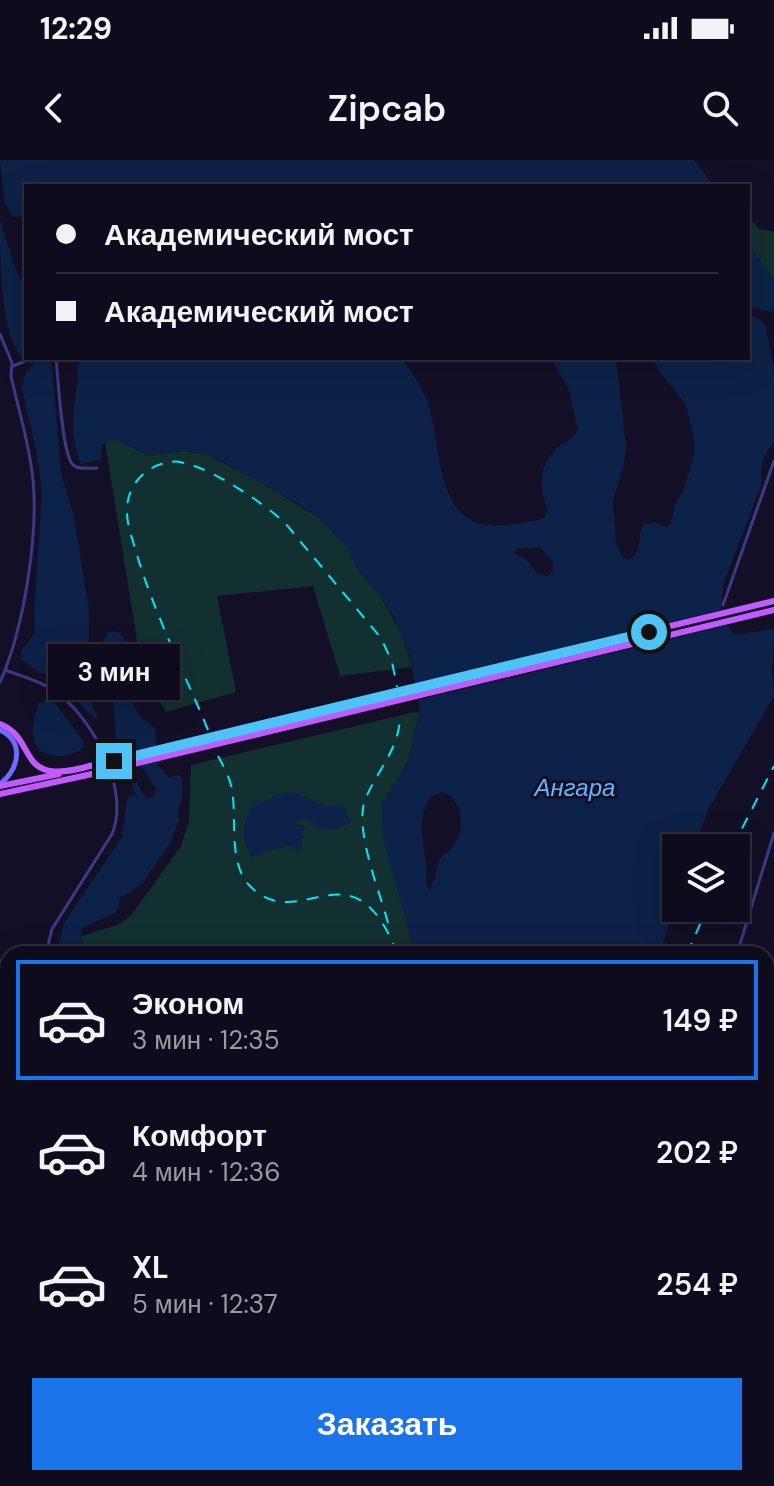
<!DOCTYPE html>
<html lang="ru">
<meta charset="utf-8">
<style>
body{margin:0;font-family:"DM Sans",sans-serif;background:#1c1929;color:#f1f3f6;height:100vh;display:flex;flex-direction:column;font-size:30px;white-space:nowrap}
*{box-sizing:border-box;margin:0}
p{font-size:26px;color:#9b9ba3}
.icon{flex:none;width:44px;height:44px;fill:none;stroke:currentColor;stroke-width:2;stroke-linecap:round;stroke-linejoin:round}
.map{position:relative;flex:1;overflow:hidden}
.drawer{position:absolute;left:0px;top:786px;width:774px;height:540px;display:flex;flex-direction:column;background:#0e0b1c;border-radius:24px 24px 0 0;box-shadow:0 8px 32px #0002,0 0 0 2px #2e2b3b}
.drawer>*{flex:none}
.top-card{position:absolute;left:24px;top:24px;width:726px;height:176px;border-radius:0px;box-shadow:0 8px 32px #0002,0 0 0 2px #2e2b3b;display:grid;align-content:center;height:176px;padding:0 32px;background:#0e0b1c}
.controls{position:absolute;left:662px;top:674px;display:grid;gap:16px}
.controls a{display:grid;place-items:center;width:88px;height:88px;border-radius:0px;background:#0e0b1c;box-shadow:0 8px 32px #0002,0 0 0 2px #2e2b3b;font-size:40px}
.end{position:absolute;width:36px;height:36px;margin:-18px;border:10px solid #4fc3f7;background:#111;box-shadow:0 0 0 4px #111}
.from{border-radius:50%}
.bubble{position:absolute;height:56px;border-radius:0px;background:#0e0b1c;box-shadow:0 8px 32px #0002,0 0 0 2px #2e2b3b;font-size:26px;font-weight:600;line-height:56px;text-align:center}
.top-card b{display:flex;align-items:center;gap:28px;height:76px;font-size:30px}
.top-card b+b{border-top:2px solid #2e2b3b}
.top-card i{width:20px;height:20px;background:#f1f3f6}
ul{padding:14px 0 0;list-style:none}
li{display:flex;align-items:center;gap:24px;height:120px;margin:0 16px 12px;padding:0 16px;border:4px solid transparent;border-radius:0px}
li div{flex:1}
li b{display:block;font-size:30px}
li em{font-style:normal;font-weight:600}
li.on{border-color:#1a73e8}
li>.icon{width:72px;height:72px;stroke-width:1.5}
.button{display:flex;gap:16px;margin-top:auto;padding:16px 32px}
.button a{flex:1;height:92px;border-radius:0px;background:#1a73e8;color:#fff;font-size:32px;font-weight:600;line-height:92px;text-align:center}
.status{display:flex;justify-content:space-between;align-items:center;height:56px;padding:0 40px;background:#0e0b1c;direction:ltr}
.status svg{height:22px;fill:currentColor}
header{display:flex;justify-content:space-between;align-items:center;height:104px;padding:0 32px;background:#0e0b1c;font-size:36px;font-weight:600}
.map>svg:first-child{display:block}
.green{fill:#12302f}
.water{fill:#0c2248;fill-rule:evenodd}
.pier{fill:#130f26}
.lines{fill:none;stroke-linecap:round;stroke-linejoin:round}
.street{stroke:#3d3a85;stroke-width:3}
.secondary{stroke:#6f6bff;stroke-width:5}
.primary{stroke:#c25bff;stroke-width:6}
.rail{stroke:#00e5ff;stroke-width:2;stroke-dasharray:12 10;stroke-linecap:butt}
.primary-bridge{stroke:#c25bff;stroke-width:6}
.route{stroke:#4fc3f7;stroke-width:10}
.labels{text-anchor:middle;stroke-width:6;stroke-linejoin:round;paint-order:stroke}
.water-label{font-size:24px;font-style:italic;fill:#62b6ff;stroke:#130f26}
</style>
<div class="status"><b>12:29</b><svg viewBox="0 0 49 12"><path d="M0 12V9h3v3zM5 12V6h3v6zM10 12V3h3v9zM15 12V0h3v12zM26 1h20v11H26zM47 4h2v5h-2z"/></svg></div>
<header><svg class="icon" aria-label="back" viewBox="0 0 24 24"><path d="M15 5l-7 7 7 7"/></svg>Zipcab<svg class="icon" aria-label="search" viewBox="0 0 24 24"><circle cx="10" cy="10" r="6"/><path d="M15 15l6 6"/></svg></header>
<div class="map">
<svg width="774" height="1326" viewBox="0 0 774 1326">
<rect width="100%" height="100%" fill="#130f26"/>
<path class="green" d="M748,56L759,69L774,72V120L748,109Z
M116,280L147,295L184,291L205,294L250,316L318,357L347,387L358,410L380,435L400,471L412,507L340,516L313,426L217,436L236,532L166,552L150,524L140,499L105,282Z
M415,552L419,553L408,602L382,644V651L384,680L411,777L412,794H87L81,776L120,764L132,754L181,686L189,661L191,605Z"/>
<path class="water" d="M0,0H694L714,26H26V56L13,57L5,43Z
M0,60L14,105L26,130V195L23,197C0,180 0,91 0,60Z
M748,82L774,120V153L748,146Z
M748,155L759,159L766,167L774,210V283C758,301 762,305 761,326L723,425L721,450L733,475L774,469L772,512L774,536L709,648L694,688H676V744L659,794H412L411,777L386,691L382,667V644L408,602L420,547L409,495L395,459L380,435L358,410L346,387L318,357L305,348L222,301L205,294L184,291L147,295L116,280L102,284L101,300L81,304C72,287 72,258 75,239C76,227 80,218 77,206L83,198H401C412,211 424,230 429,247C443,293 434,374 507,365C519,363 533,363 544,358L548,351C539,327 537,306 559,286C568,279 571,282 578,270L568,228L551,198H616L626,287L624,304L613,340L616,383L622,396L628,400C643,392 637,378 643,365L654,362L666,367L671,364L675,345L684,328L694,295V277L686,245L659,211L653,198H748ZM540,387L553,402V411L548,416L538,414L526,399L513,393L518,389ZM442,632C466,640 466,674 449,691C444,697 443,692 440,699C435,709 436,720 429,730L426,723C430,693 412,669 430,637Z
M35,198L48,200L52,205L61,313L74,357L89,450L88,538L98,557L96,559C83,549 63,529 67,511C69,501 73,495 71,485L66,486L58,510C40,521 36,507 21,500L22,490L35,473L34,451L42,334L37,295L22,229L25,214L36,201Z
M117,471L127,482C132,505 126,531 137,552C141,560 150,562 155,570L158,605L169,618L178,615L182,618V638L178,649L179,659L171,682L141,725L119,739V748L115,753L82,768L81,776L87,794H56L64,763L122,677L127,640L130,636L135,635L131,623L134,620L137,622L142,633L148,639L153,637L156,630L147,614L116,579L113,541L103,481L108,472Z
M51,538L83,580L84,587C72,599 41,601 34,581C30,570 36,554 39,543Z
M294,632L325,646L342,645L351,662C343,669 322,672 313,666V661L299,659L295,665L308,666L301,673L305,677L302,679V689L296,692L289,686H285L252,697C238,676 244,658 256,639L264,644L277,634Z
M171,1318H546L545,1326H156Z"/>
<path class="pier" d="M725,449L732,464L415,541L412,525Z"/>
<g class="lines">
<path class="street" d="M0,174L12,203L11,216C18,248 28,279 32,312C40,369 24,469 0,522
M56,198C58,217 62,295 73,305C79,310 89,308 97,308
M11,207L32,198
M723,445L774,301
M5,510C24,517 46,523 61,536C95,563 130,631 112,674L52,769L46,794
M737,794L774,673
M766,811L774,814
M766,827L771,813
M0,1135L8,1134
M766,1194L774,1195
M0,1215L8,1221
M766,1261L774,1263
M0,1294L8,1289
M579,1326L580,1318
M637,1326L639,1318
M689,1326L690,1318
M730,1326L733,1318"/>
<path class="secondary" d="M0,570C25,582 19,609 0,624
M0,933L8,941
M94,1326L107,1321"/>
<path class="primary" d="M0,564C39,579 14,628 90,606
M0,626L59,614
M0,634L92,614"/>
<path class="rail" d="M208,570C184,512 155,455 137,395C133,380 126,364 127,348C128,324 146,306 169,302C197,297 264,343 285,363L381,478L392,502L397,527
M218,596C224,607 230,618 232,630C237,659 228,702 249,725C299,778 350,680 395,788
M732,688L774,606
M388,763C380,732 354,670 365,640C376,612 398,591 400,559
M687,794L707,748
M554,1326L556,1318"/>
<path class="primary-bridge" d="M90,606L774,441
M92,614L774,450"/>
</g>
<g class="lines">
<path class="route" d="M114,601L649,472"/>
</g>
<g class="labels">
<g class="water-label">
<text x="575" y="636">Ангара</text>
</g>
</g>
</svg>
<div class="controls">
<a><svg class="icon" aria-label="layers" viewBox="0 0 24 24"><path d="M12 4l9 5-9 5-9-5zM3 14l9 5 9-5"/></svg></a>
</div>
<i class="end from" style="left:649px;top:472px"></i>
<i class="end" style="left:114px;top:601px"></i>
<div class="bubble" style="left:48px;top:484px;width:132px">3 мин</div>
<div class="top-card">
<b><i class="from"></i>Академический мост</b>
<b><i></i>Академический мост</b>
</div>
<section class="drawer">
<ul>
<li class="on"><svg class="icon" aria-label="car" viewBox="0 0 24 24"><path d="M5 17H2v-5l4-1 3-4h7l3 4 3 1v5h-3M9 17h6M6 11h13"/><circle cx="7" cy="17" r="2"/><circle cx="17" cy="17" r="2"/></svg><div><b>Эконом</b><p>3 мин · 12:35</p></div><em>149 ₽</em></li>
<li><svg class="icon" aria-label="car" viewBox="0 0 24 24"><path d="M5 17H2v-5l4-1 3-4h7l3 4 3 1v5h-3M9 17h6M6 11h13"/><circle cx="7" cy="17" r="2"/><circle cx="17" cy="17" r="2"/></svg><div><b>Комфорт</b><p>4 мин · 12:36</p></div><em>202 ₽</em></li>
<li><svg class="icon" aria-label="car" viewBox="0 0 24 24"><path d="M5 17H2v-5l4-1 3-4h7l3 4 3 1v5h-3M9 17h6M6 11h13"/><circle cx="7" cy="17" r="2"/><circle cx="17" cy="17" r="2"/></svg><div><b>XL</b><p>5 мин · 12:37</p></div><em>254 ₽</em></li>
</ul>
<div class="button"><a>Заказать</a></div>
</section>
</div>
